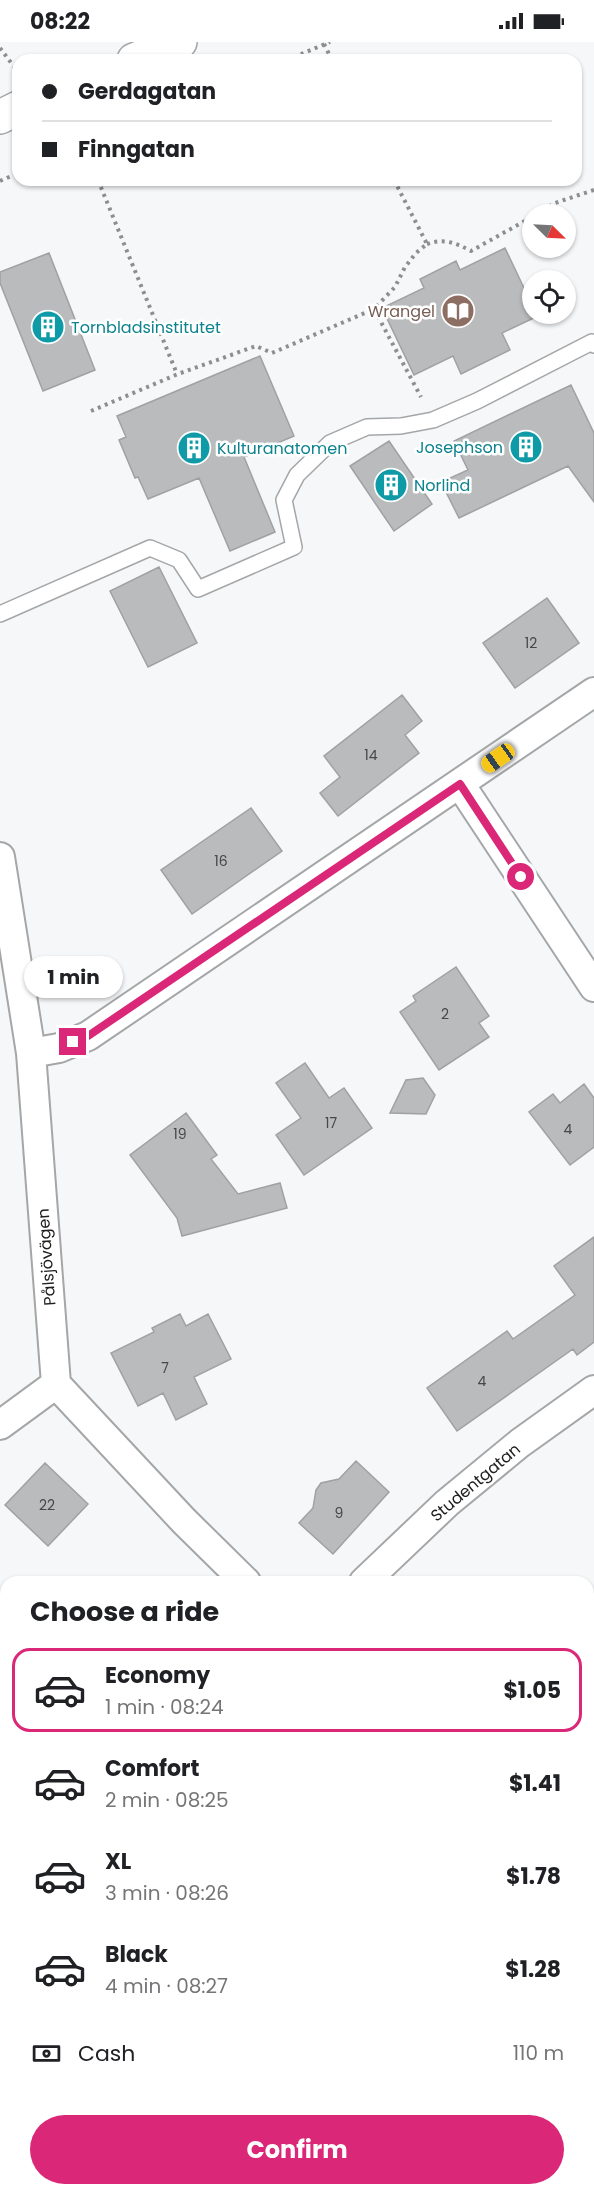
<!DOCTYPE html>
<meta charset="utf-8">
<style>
body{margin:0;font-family:Poppins,sans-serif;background:#f2f2f2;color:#202124;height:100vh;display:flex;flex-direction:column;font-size:22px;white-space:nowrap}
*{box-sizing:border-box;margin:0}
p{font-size:20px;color:#757577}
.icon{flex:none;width:33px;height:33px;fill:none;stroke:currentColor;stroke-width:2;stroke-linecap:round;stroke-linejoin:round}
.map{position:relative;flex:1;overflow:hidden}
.sheet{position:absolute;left:0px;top:1534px;width:594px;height:620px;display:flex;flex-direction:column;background:#fff;border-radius:18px 18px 0 0;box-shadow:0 2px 4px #0004}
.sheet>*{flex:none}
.guide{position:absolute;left:12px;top:12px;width:570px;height:132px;border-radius:18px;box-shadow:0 2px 4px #0004;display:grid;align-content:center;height:132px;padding:0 30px;background:#fff}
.needle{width:39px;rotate:114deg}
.controls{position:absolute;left:522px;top:162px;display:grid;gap:12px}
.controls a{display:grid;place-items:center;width:54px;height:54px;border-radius:50%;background:#fff;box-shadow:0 2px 4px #0004;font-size:30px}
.end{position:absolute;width:27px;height:27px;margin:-14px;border:8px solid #db2777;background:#fff;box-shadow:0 0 0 3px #fff}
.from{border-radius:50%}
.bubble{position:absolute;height:42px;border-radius:21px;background:#fff;box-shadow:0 2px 4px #0004;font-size:20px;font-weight:700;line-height:42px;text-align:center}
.car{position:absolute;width:18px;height:36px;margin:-18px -9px;border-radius:8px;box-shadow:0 0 4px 2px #0007;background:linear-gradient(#f5c518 24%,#345 0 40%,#f5c518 0 76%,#345 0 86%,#f5c518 0)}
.guide b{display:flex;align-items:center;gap:21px;height:57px;font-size:22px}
.guide b+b{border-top:2px solid #e0e0e0}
.guide i{width:15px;height:15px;background:#202124}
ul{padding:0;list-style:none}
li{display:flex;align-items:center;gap:18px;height:84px;margin:0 12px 9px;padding:0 18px;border:3px solid transparent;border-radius:18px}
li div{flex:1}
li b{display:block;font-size:22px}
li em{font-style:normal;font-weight:700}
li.on{border-color:#db2777}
li>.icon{width:54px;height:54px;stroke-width:1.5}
h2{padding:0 30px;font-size:27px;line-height:72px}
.pay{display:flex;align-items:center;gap:15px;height:66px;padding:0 30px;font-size:22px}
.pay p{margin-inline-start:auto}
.button{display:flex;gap:12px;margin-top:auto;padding:12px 30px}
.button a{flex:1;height:69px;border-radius:36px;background:#db2777;color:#fff;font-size:24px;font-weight:700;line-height:69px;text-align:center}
.status{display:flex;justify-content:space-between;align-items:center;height:42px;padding:0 30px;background:#fff;direction:ltr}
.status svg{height:16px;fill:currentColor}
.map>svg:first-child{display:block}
.park{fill:url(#park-tufts)}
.building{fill:#b9bbbc;stroke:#a0a1a2;stroke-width:1.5}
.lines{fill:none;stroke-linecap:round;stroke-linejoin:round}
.service-casing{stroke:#a5a6a8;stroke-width:18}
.minor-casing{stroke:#a5a6a8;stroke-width:32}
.tertiary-casing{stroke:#a5a6a8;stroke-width:36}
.path{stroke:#8d8e8f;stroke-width:4;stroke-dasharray:3 4.5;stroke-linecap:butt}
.service{stroke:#fff;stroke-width:15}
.minor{stroke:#fff;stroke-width:28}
.tertiary{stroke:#fff;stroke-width:33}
.route{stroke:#db2777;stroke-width:8}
.labels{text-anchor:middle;stroke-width:5;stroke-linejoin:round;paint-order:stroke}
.number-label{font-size:14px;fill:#464748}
.education-label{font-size:16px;fill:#785e54;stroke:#fff;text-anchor:end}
.culture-label{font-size:16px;fill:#0d838f;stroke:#fff;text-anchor:start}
.street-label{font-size:16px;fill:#202021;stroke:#fff}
</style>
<div class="status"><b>08:22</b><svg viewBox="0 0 49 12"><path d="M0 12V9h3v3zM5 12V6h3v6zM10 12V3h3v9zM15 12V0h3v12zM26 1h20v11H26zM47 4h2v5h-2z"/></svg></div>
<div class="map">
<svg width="594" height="2153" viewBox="0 0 594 2153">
<defs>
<pattern id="park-tufts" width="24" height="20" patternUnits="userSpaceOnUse" patternTransform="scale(1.5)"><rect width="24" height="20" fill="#c3e6c0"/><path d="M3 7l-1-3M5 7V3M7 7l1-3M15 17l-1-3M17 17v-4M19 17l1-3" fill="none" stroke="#a7c5a5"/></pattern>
</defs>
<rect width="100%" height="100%" fill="#f5f7f8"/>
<path class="park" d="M6,1850V1955L0,1904V1851Z
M29,2148H161V2153H30Z"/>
<path class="building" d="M505,206L532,263V272H536L538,274L502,291L510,308L461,332L453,314L414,333L382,266L424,246L420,237L456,219L460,228Z
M49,211L95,328L43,349L0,241V230Z
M260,314L294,394L244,415L275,490L230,509L199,436L148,457L138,435L135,436L119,398L126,395L117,374Z
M571,343L594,391V460L568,424L459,476L441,440L468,428L454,399Z
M389,399L432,462L394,489L350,424Z
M159,525L197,601L148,625L110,549Z
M547,556L579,601L515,646L483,601Z
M402,653L422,679L405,693L419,711L338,774L320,751L340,735L324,714Z
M251,766L282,809L192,872L161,828Z
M456,925L489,974L479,981L489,995L439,1028L400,970L416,959L413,954Z
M305,1021L329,1056L344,1046L372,1086L304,1133L276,1093L301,1076L276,1041Z
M423,1036L435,1053L426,1072L390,1071L406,1038Z
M584,1042L594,1056V1105L570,1123L529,1070L553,1052L560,1061Z
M186,1071L217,1113L211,1117L238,1152L280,1141L287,1166L182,1194L177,1176L130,1113Z
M594,1195V1300L577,1313L573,1307L457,1389L427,1346L507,1289L513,1297L575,1253L554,1224Z
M180,1272L186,1284L208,1272L231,1317L194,1335L207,1362L176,1378L163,1351L138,1364L111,1311L154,1290L152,1286Z
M356,1419L389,1450L333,1512L299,1481L313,1466L316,1448L321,1441L339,1437Z
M45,1421L88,1462L48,1504L5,1463Z"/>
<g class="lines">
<g class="service-casing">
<path id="service" d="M0,572L150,506L179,518L198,547L294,505L284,458L297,433L330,401L367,385L401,384L433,378L477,359L592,300L594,303"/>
</g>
<g class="minor-casing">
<path id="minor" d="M460,742L594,945
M0,815L31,1011L56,1342L184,1479L246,1540
M31,1011L59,1006L88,994L594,650
M0,1383L56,1342
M364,1540L447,1461L520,1401L594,1348
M0,1851L6,1850
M588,1861L594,1866
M0,1904L6,1955
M29,2148L30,2153
M161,2148V2153"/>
</g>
<g class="tertiary-casing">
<path id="tertiary" d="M134,18L180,0
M0,75L18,66"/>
</g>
<path class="path" d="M324,2L332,18
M0,6L18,30
M287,18L330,0
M98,138L177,332
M394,138L427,202L416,211L405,225L395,245L374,267L421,355
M0,139L18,131
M536,172L555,161L594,148
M427,202C444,196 456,201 471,209L532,175
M91,369L178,332L256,304L272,311L374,267"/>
<use href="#service" class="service"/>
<use href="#minor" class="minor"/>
<use href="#tertiary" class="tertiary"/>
</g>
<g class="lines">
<path class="route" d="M73,1000L88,994L460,742L521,835"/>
</g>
<defs>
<g id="library-disc" transform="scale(1.725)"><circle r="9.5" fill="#8d6e63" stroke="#fff"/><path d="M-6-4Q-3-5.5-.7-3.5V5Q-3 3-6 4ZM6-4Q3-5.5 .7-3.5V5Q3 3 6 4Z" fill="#fff"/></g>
<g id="building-disc" transform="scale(1.725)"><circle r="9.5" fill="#0f9aa8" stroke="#fff"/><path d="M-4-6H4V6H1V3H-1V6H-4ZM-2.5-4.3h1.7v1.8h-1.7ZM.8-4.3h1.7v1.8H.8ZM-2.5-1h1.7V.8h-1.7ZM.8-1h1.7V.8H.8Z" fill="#fff"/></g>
</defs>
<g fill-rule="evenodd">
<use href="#library-disc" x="458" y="269"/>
<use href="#building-disc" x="48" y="285"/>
<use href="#building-disc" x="526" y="405"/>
<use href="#building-disc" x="194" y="406"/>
<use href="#building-disc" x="391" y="443"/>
</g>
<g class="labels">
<g class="number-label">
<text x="531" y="606">12</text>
<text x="371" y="718">14</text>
<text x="221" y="824">16</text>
<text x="445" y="977">2</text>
<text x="331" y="1086">17</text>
<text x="568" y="1092">4</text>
<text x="180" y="1097">19</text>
<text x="165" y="1331">7</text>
<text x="482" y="1344">4</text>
<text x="47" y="1468">22</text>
<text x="339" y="1476">9</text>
</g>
<g class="education-label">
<text x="435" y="275">Wrangel</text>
</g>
<g class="culture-label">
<text x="71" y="291">Tornbladsinstitutet</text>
<text x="503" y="411" text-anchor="end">Josephson</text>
<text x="217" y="412">Kulturanatomen</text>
<text x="414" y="449">Norlind</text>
</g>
<g class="street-label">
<text transform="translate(46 1215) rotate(-94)" y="6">Pålsjövägen</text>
<text transform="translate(475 1440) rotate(-40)" y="6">Studentgatan</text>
</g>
</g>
</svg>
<div class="controls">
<a><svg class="needle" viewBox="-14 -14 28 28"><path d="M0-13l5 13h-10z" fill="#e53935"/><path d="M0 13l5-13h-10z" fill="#757577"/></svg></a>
<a><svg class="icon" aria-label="locate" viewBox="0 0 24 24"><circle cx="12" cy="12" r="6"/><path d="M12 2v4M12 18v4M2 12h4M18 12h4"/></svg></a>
</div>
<i class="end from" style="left:521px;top:835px"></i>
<i class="end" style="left:73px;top:1000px"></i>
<div class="bubble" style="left:24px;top:914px;width:99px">1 min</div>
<i class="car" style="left:498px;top:716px;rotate:235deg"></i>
<div class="guide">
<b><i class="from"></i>Gerdagatan</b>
<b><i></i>Finngatan</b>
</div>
<section class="sheet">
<h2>Choose a ride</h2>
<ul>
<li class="on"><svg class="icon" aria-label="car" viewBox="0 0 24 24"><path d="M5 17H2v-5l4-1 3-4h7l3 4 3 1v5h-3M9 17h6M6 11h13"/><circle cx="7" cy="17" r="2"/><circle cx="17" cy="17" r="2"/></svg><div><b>Economy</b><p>1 min · 08:24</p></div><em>$1.05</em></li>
<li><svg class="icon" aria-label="car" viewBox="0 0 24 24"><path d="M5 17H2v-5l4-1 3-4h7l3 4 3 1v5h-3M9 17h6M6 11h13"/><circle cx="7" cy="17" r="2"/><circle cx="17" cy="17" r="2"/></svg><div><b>Comfort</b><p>2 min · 08:25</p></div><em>$1.41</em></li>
<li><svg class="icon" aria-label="car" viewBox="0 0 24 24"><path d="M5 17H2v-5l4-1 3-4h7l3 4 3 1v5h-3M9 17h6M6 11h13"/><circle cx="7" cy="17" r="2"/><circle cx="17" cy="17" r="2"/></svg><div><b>XL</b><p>3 min · 08:26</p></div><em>$1.78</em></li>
<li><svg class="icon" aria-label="car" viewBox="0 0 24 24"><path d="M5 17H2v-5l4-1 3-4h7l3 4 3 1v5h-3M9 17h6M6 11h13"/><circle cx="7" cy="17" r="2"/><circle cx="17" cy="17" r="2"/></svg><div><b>Black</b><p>4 min · 08:27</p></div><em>$1.28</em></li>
</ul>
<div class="pay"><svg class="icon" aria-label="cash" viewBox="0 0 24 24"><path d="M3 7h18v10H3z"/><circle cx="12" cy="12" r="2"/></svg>Cash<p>110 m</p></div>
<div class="button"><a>Confirm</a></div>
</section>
</div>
